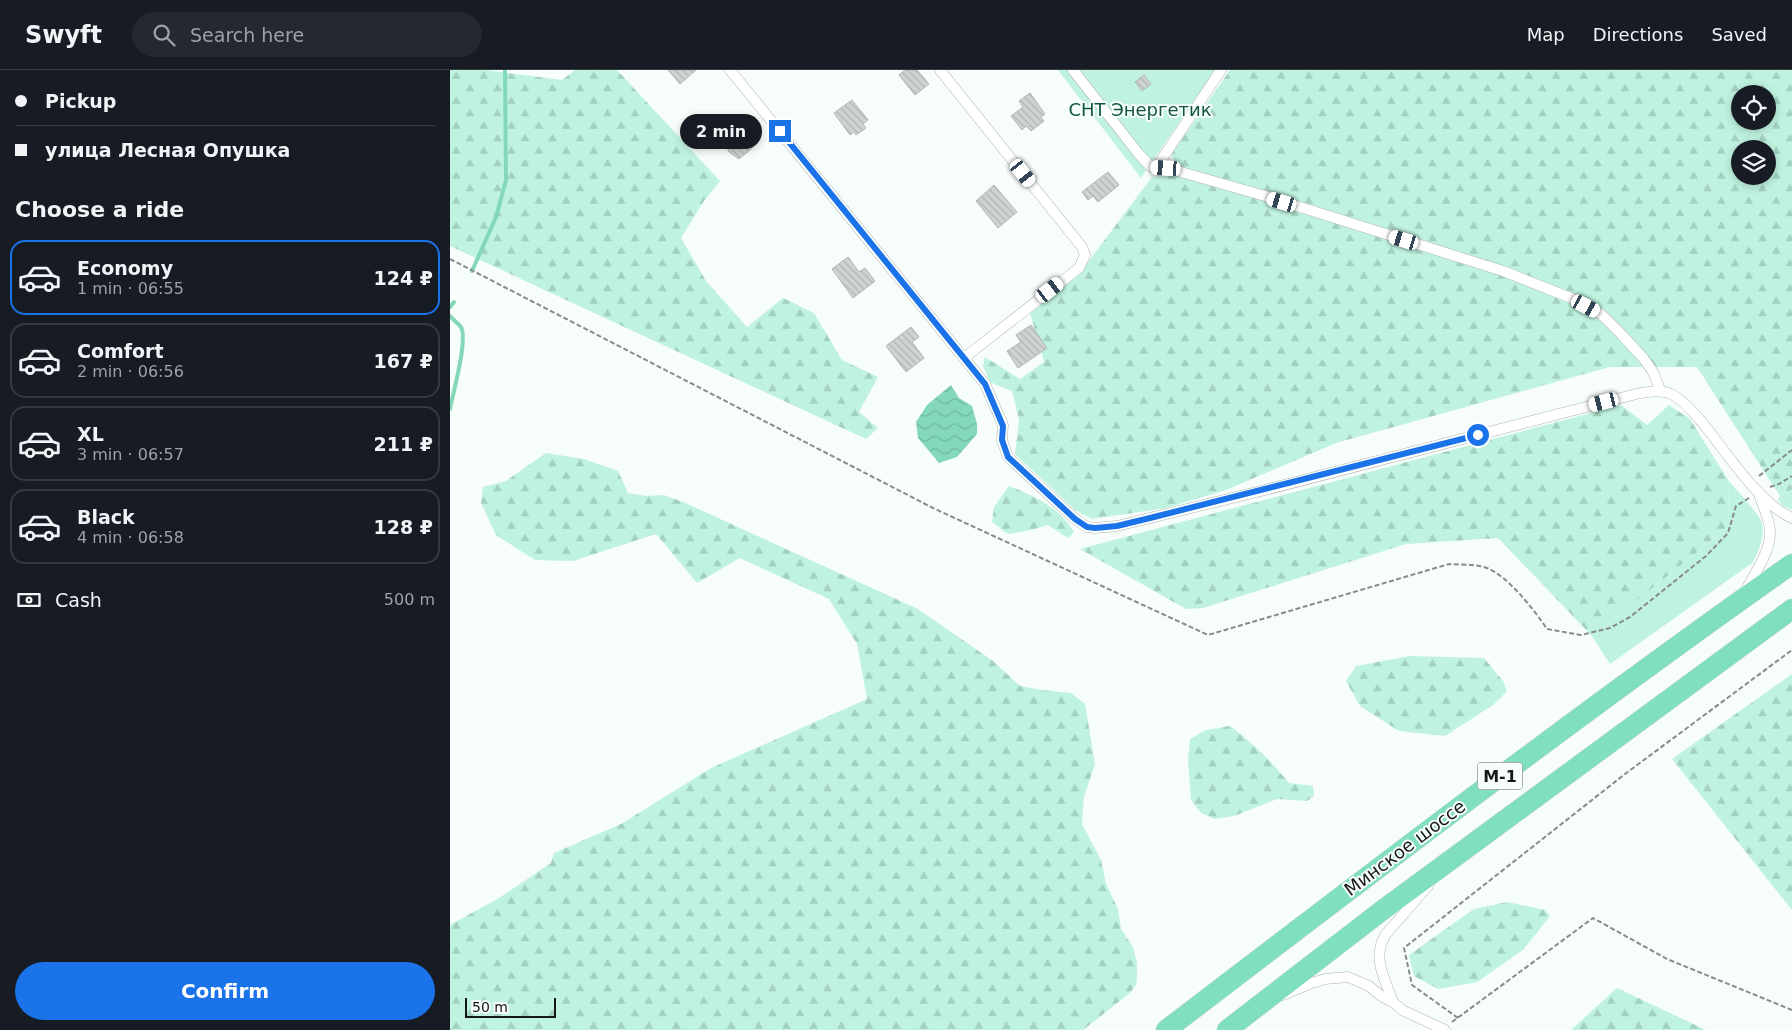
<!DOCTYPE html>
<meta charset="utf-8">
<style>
body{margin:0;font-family:"DejaVu Sans",sans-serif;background:#242831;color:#f1f3f6;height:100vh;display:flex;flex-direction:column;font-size:19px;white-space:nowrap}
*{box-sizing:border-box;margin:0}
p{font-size:16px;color:#9ea1a6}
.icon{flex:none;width:28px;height:28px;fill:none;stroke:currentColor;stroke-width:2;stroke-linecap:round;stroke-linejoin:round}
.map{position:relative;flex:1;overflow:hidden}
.sheet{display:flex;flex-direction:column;background:#171b24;width:450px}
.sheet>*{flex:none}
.hud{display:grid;align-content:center;height:110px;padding:0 15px;background:#171b24}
.tools{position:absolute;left:1281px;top:15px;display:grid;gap:10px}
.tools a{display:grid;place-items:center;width:45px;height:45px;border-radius:50%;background:#171b24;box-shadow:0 2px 8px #0003;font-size:25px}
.scale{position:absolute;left:15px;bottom:12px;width:91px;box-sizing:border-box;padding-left:5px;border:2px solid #141716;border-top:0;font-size:14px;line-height:18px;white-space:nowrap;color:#141716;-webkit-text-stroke:4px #f6fdfa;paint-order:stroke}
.end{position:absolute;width:22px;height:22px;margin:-11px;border:6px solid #1a73e8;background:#fff;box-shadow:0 0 0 2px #fff}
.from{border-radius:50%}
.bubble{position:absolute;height:35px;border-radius:18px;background:#171b24;box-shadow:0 2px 8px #0003;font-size:16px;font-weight:700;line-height:35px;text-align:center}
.car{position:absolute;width:15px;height:30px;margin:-15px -8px;border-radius:6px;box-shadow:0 0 4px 1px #0007;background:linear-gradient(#fff 24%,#345 0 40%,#fff 0 76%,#345 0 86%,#fff 0)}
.hud b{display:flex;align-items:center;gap:18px;height:48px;font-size:19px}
.hud b+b{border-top:1px solid #363941}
.hud i{width:12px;height:12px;background:#f1f3f6}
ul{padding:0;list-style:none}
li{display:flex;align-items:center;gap:15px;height:75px;margin:0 10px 8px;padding:0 5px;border:2px solid #363941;border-radius:15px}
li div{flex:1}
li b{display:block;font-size:19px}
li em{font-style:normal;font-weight:700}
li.current{border-color:#1a73e8}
li>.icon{width:45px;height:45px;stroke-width:1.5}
h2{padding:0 15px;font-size:22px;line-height:60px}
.pay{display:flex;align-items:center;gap:12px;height:55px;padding:0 15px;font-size:19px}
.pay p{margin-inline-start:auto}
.button{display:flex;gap:10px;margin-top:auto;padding:10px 15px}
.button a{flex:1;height:58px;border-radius:30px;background:#1a73e8;color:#fff;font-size:20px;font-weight:700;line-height:58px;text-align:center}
header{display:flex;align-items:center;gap:30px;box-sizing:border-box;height:70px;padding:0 25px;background:#171b24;border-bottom:1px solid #363941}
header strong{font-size:24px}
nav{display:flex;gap:28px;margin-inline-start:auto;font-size:18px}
.search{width:350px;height:45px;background:#242831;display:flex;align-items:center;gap:12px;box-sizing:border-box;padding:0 18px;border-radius:28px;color:#9ea1a6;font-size:19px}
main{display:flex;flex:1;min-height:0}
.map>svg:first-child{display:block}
.green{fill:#bff3df}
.forest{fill:url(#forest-firs);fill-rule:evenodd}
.water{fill:url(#water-waves)}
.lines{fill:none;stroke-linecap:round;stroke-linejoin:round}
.stream{stroke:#84d8ba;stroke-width:4}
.building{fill:url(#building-back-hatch);stroke:#b0b7b4}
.street-casing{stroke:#aeb4b1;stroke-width:11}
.highway-casing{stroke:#d9dada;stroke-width:21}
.path{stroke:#878c8a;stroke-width:2;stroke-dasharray:5 2.5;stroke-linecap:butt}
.street{stroke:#fff;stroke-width:10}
.highway{stroke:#80dfbd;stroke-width:20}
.route{stroke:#1a73e8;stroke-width:6}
.labels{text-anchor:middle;stroke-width:4;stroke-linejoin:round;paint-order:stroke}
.shield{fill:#f6fdfa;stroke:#585c5a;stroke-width:1}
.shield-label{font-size:16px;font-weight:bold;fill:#141716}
.park-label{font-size:18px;fill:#115642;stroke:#f6fdfa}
.street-label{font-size:18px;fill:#141716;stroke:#f6fdfa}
</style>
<header>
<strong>Swyft</strong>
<div class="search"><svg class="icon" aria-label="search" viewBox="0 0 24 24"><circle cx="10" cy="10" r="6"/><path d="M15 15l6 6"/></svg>Search here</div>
<nav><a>Map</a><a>Directions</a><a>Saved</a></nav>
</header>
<main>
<section class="sheet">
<div class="hud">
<b><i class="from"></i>Pickup</b>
<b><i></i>улица Лесная Опушка</b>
</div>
<h2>Choose a ride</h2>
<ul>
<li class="current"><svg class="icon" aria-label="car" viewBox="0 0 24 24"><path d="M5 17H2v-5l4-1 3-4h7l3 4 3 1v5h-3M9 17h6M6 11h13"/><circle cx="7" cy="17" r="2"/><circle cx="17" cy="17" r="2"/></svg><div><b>Economy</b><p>1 min · 06:55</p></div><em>124 ₽</em></li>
<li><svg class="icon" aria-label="car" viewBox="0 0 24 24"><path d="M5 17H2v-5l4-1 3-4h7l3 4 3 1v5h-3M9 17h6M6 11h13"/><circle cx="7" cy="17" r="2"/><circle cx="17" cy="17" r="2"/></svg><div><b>Comfort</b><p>2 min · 06:56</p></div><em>167 ₽</em></li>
<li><svg class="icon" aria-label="car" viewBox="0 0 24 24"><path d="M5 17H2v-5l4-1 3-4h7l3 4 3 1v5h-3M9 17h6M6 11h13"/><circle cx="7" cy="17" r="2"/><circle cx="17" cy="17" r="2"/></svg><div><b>XL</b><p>3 min · 06:57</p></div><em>211 ₽</em></li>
<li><svg class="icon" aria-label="car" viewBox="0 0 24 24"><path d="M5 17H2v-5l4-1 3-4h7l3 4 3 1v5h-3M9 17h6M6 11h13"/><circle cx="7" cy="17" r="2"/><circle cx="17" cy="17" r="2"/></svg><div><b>Black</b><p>4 min · 06:58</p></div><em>128 ₽</em></li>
</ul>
<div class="pay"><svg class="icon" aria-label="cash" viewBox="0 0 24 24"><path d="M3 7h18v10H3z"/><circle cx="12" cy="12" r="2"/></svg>Cash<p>500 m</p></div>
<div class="button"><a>Confirm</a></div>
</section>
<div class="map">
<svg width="1342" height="960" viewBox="0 0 1342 960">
<defs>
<pattern id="forest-firs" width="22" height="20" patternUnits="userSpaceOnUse" patternTransform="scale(1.25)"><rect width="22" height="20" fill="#bff3df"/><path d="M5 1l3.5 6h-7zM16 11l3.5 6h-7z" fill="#a3d0bf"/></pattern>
<pattern id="water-waves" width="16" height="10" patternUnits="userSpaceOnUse" patternTransform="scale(1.25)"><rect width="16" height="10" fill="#84d8ba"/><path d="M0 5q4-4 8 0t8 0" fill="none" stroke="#71b99f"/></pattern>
<pattern id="building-back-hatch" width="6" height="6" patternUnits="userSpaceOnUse" patternTransform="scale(1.25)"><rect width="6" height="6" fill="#cdd4d1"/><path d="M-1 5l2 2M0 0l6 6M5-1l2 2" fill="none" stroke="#afb5b3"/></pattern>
</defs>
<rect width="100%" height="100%" fill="#f6fdfa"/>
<path class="green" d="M608,0H765L691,108Z
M1278,410C1286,419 1307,442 1311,451C1316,463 1309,482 1302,493L1160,594L1142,566L1275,460L1279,448Z
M1342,419V440L1333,436L1328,430L1330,426Z"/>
<path class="forest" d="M0,0H36L112,10L125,0H167L270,111L254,131L231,168L256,211L297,257L333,228L364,243L392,290L428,307L409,342L428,358L416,369L0,176Z
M780,0H1342V419L1330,426L1247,297H1160L886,373L776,420L716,438L642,449L625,440L565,384L569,350L562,321L540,312L533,296L535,287L570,309L594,292L580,243L629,204L702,107L736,105L721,85ZM1290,24H1318V51H1290ZM1290,79H1318V106H1290Z
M1171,335L1197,355L1219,335L1240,349L1278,410L1279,448L1275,460L1142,566L1048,468L956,474L753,538L736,539L630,479Z
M96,383L134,389L168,401L178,423L196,426L214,425L233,432L468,539L543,591L570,616L592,620L621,623L635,634L645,694L634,727L632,754L651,790L656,814L668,839L671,859L683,877L687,893V910L686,915L680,923L633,960H0V855L49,828L101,793L104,783L171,754L261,698L417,629L407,574L379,529L290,488L247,513L206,464L123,491L85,490L46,465L31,433L33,417L56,411Z
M559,416C584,426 610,438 624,462L618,468L598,455L577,461L558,464L542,452L544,437Z
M960,586L1034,588L1053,611L1057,621L1043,635L995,666L949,661L910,636L896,611L906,596Z
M1342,604V840L1222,689Z
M780,656C805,675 819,689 839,713L863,716L864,726L857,731L827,729L784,746L765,749L751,743L741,730L738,689L740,669L756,660Z
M1057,832L1095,840L1100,846L1073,880L1027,912L988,919L964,906L959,885L1024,839Z
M1167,918L1256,960H1121Z"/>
<path class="water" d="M501,315L509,328L522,336L527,354V364L507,387L489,393L468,368L466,352L477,335Z"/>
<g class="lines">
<path class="stream" d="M22,201L46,147L56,110L55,0
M0,237L4,232
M0,246C3,250 8,253 11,257C18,270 3,323 0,339"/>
</g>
<path class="building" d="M218,0H246L230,14Z
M455,0H467L479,14L465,25L449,5Z
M694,5L701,14L692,21L685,12Z
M580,23L595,44L591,47L594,51L581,61L576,56L572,60L561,46L573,37L569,31Z
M402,30L418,50L413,54L416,58L406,65L404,62L400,65L384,43Z
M288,47L308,73L289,89L279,82L275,73L283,67L275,57Z
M658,102L669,115L648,132L643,126L638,130L632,122Z
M544,115L567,142L548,158L526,131Z
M398,187L409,202L415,198L425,211L403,228L382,199Z
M581,255L597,278L568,298L557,281L571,272L566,265Z
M461,257L469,267L462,272L474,288L456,302L436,276Z"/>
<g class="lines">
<g class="street-casing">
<path id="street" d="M280,0L535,314L553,355L552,370L558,387L625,449L637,457L645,458L667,456L815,420L1190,323C1201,322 1214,319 1223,325C1234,331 1243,342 1251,351C1276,381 1307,432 1342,448
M490,0L632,177L635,185L629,198L514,288
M623,0L688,83L700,96L706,98H717L815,126L1053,201L1121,228L1151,244L1172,265L1194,289L1203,302L1211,322
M706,98L771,0
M1295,522C1304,504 1321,482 1320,461C1319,448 1313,436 1309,424
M833,925L862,913L875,909L898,907L919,916L931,926L943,932L952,940L995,960
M943,932C935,909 921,887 936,864L978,816"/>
</g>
<g class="highway-casing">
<path id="highway" d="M716,960C923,802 1129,644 1342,494
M777,960L934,839L1342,539"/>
</g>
<path class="path" d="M0,189L483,438L758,565L999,494C1010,495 1023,494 1034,497C1056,503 1085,541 1097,559L1131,565L1160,558L1180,547L1256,486L1278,463L1286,436L1299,428
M1309,406L1342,380
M1320,417L1329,414L1342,406
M1008,948L962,915L954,878L1175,704L1342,580
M1002,952L1143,848L1217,889L1342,940"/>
<use href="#street" class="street"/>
<use href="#highway" class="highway"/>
</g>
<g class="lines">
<path class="route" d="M330,61L535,314L553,356L552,370L558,387L625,449L637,457L645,458L667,456L700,448L1028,365"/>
</g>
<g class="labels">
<rect class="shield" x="1027.5" y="692.5" width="45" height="27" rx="4"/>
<g class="shield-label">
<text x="1050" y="712">М-1</text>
</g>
<g class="park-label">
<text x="690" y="46">СНТ Энергетик</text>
</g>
<g class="street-label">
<text transform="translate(955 778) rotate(-37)" y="6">Минское шоссе</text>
</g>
</g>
</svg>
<div class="tools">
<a><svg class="icon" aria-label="locate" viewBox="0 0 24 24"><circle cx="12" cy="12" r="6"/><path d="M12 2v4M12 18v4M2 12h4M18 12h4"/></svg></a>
<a><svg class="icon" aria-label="layers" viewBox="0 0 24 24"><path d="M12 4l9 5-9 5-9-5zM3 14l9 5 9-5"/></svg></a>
</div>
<div class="scale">50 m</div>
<i class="end from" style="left:1028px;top:365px"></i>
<i class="end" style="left:330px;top:61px"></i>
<div class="bubble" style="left:230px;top:44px;width:82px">2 min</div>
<i class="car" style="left:716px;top:98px;rotate:273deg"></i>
<i class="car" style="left:573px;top:103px;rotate:141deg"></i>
<i class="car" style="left:832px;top:132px;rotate:287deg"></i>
<i class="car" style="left:954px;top:170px;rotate:287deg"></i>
<i class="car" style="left:600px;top:220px;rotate:52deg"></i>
<i class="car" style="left:1136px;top:236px;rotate:118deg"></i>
<i class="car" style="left:1154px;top:332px;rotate:256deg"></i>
</div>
</main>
